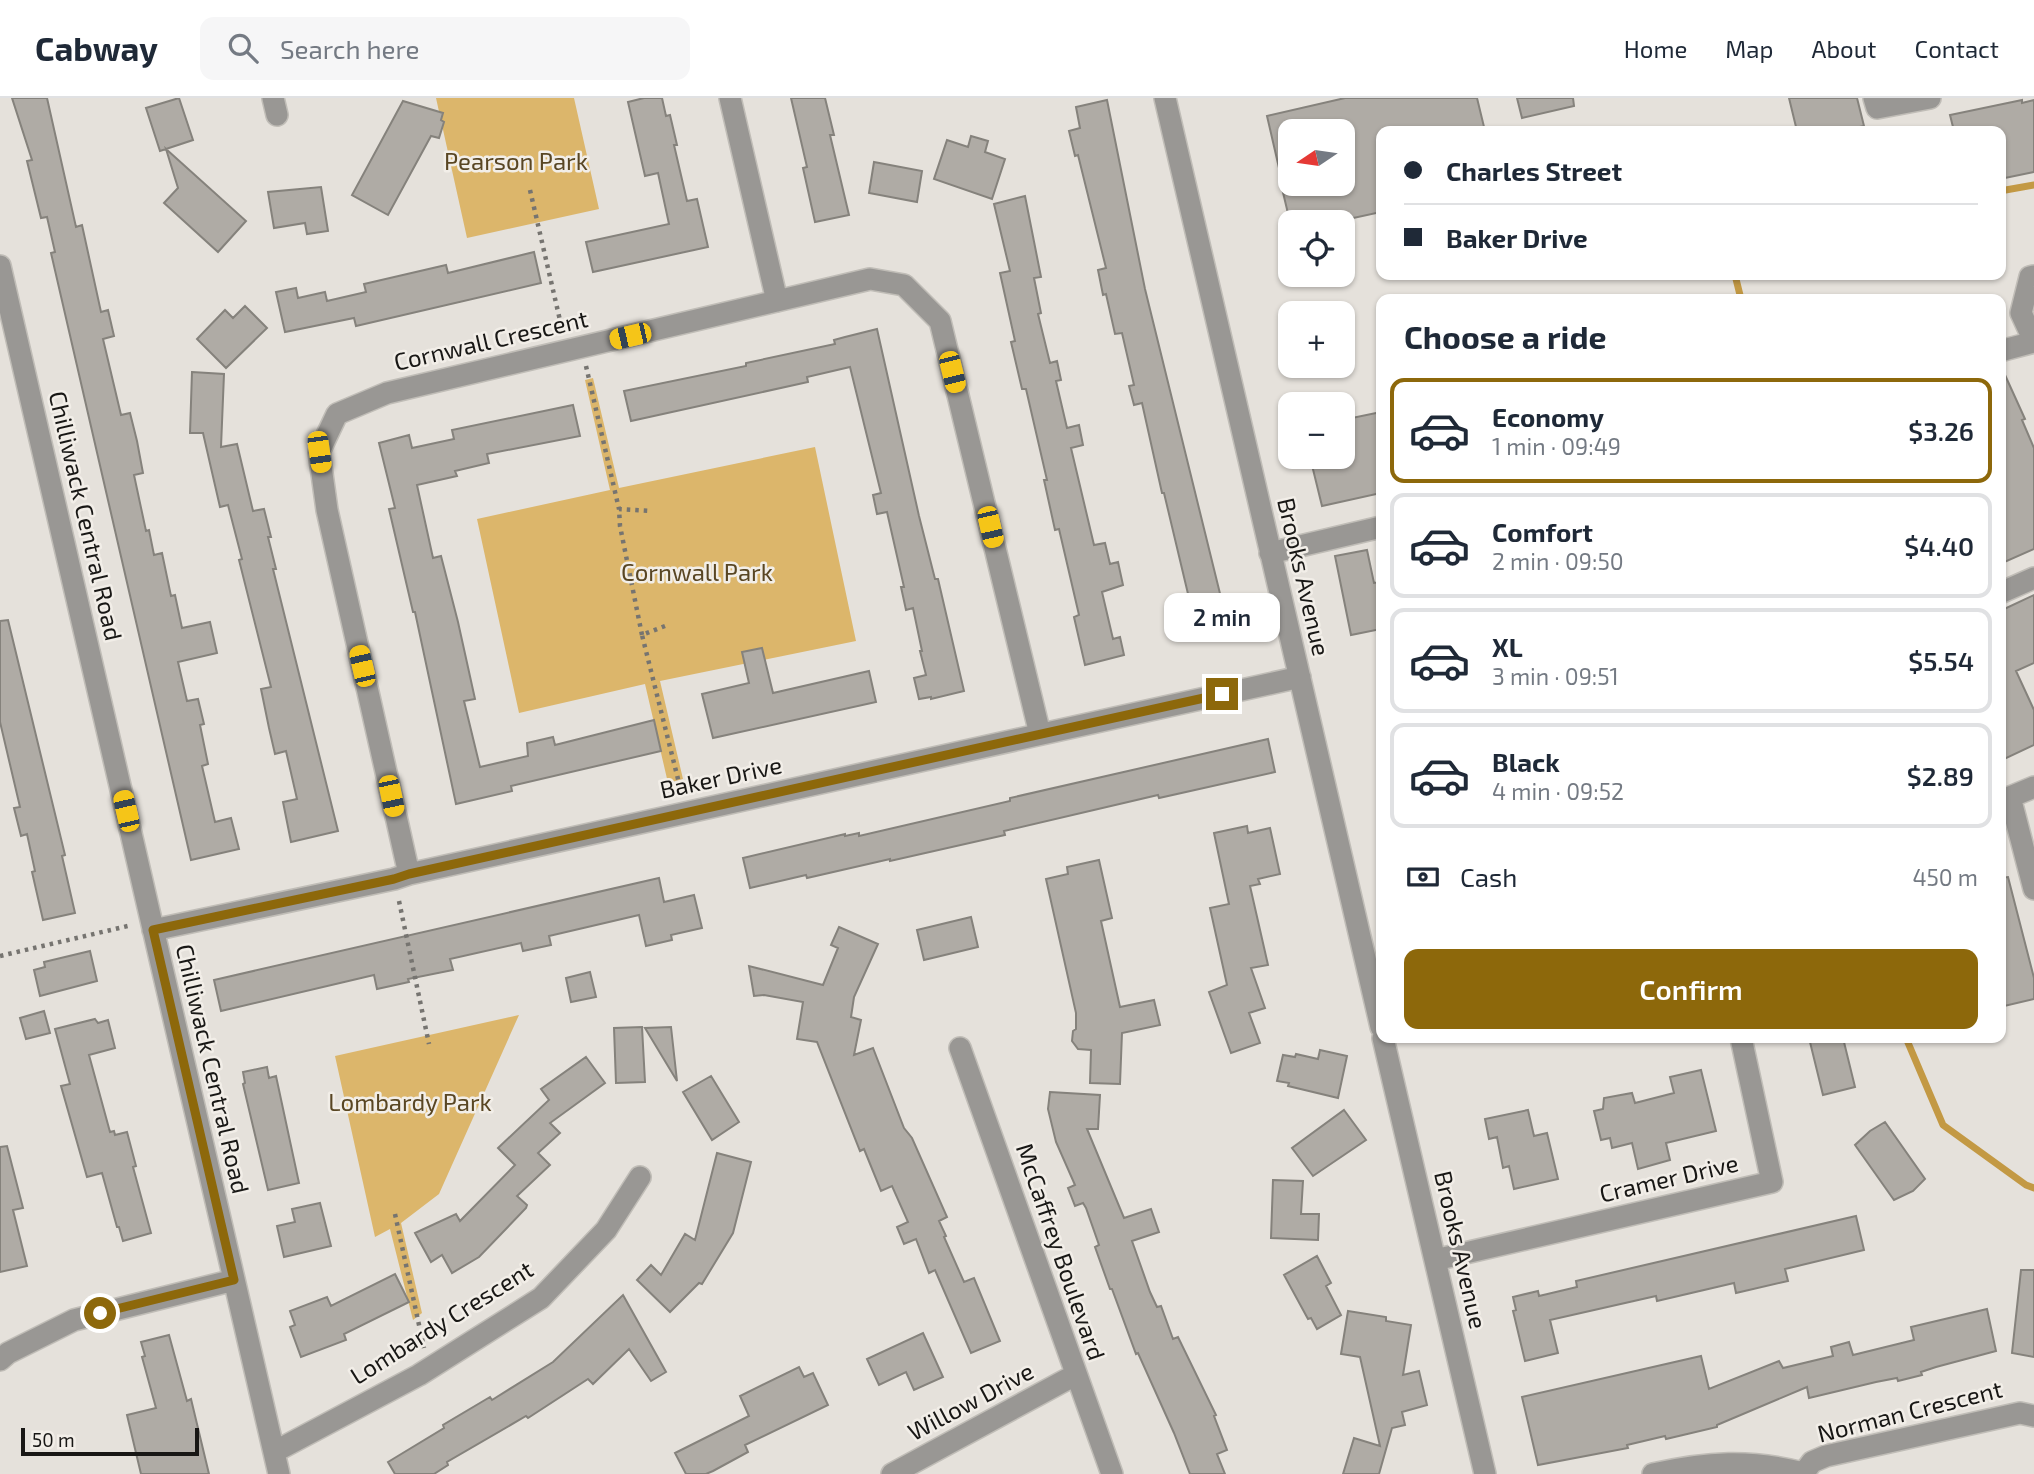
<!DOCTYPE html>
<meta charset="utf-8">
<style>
body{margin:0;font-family:"Exo 2",sans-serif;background:#f6f6f7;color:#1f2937;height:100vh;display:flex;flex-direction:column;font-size:26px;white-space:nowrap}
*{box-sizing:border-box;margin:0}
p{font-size:23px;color:#747a83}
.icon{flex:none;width:38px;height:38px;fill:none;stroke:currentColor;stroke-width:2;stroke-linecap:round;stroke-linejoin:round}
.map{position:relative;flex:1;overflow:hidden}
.sheet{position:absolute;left:1376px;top:196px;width:630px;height:749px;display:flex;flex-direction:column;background:#fff;border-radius:14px;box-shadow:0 2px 5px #0004}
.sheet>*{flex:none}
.top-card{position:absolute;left:1376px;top:28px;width:630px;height:154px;border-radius:14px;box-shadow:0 2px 5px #0004;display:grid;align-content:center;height:154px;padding:0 28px;background:#fff}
.needle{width:46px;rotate:257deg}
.controls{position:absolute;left:1278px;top:21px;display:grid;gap:14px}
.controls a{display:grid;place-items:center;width:77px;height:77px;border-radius:14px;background:#fff;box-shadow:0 2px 5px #0004;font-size:35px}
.scale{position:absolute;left:21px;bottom:18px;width:178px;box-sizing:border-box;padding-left:7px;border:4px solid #181715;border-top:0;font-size:19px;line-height:24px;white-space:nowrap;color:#181715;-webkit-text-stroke:5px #f2eee8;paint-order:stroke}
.end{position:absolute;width:32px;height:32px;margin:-16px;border:9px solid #8d680b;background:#fff;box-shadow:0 0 0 4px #fff}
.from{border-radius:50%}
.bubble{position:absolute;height:49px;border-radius:14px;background:#fff;box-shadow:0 2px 5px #0004;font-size:23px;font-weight:600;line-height:49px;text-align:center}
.car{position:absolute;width:21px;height:42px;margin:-21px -10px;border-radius:9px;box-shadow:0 0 5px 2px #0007;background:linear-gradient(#f5c518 24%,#345 0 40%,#f5c518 0 76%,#345 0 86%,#f5c518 0)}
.top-card b{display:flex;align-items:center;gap:24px;height:66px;font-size:26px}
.top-card b+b{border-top:2px solid #e0e1e3}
.top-card i{width:18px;height:18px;background:#1f2937}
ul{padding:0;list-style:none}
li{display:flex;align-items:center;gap:21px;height:105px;margin:0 14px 10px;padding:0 14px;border:4px solid #e0e1e3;border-radius:14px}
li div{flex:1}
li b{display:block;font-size:26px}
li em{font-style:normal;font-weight:600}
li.on{border-color:#8d680b}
li>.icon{width:63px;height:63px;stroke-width:1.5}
h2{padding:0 28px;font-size:32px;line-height:84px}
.pay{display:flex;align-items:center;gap:18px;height:77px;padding:0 28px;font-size:26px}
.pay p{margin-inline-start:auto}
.cta{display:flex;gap:14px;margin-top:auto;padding:14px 28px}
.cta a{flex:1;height:80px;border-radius:14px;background:#8d680b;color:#fff;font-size:28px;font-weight:600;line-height:80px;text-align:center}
header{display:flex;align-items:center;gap:42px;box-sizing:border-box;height:98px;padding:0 35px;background:#fff;border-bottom:2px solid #e0e1e3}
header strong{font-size:33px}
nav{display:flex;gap:38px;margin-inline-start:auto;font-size:24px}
.search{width:490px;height:63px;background:#f6f6f7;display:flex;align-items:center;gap:18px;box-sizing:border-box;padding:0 24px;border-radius:14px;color:#747a83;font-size:26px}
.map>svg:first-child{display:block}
.green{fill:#dcb66b}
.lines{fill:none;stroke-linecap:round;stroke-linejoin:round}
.stream{stroke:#c39944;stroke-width:7}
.building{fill:#afaba5;stroke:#85827c;stroke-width:2}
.minor-casing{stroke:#c0bdb7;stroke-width:24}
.path{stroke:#767470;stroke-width:4.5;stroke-dasharray:3.5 5;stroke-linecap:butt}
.minor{stroke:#999794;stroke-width:21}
.route{stroke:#8d680b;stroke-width:9}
.labels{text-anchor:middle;stroke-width:5;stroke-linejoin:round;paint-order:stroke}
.park-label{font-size:24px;fill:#594623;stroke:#f2eee8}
.street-label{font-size:24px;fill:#181715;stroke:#f2eee8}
</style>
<header>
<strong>Cabway</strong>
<div class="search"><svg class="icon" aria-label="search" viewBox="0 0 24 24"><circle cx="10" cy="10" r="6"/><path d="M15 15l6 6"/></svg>Search here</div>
<nav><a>Home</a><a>Map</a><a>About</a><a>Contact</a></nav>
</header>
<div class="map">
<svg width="2034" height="1376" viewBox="0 0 2034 1376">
<rect width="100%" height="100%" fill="#e5e1db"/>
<path class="green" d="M436,0H574L599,111L467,140Z
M593,280L619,390L815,349L856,543L660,583L683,681L668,685L645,586L519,615L477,421L610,392L585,282Z
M519,917L439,1096L401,1125L422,1215L413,1222L390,1131L375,1139L335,958Z"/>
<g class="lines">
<path class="stream" d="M2000,93L2034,87
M1735,177L1741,201
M1906,940L1943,1027L2026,1087L2034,1090"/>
</g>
<path class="building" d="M12,0H47L76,129L82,127L101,214L108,212L114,238L103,241L121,317L130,315L137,343L143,375L134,377L146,433L149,432L154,457L162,455L171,498L175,497L182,530L210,524L217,555L178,564L187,603L198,601L204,626L200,627L208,666L202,668L215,724L231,720L239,751L191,762L51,155L55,154L47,119L41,120L27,63L32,62Z
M179,0L193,42L160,53L146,10Z
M644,0H662L666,18L670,17L677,47H674L687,103L697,101L708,149L593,174L586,144L669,126L658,75L645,78L628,4Z
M791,0H825L834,37H830L849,117L815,124L803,70L807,69Z
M1345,0H1477L1485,33H1381V114L1335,124H1290L1281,86H1342V33H1290V82L1282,83L1267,18Z
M1517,0H1573L1574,8L1522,20Z
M1789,0H1857L1864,28L1842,33H1797Z
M1107,2L1145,191L1227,524L1180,535L1173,504L1189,500L1164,395H1162L1142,305L1134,307L1129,288L1134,287L1122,235L1115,236L1106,196L1103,197L1098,172L1106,170L1078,57L1075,58L1069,33L1080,30L1076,9Z
M2022,2V5L2034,2V74L2000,81V33H1954L1950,17Z
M403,3L443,15L441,22L444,24L439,40L431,38L388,117L352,97Z
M971,38L988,43L985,54L1005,61L992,101L934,81L947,42L968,49Z
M166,51L246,123L218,154L164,105L178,90Z
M874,64L922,73L917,104L869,95Z
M321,89L328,133L307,136L305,125L274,130L268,94Z
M1025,98L1041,179L1034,180L1041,215L1038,216L1050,265L1057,263L1061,282L1056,283L1067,330L1079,327L1083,347L1071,350L1094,447L1105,445L1110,466L1118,464L1123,487L1102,494L1113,541L1120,539L1124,557L1085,567L1074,519L1079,517L1059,431L1055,432L1044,382H1047L1026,291H1022L1011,244L1015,243L1000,175L1010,173L994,106Z
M534,154L541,185L356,228L354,220L285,234L276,194L296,190L298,200L325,194L327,203L366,194L364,186L446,167L448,175Z
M245,208L267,230L226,270L197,241L225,212L233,220Z
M877,231L919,418L935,481H938L964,593L931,601V599L919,601L914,580L926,577L920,553H922L913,510L906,512L901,489H904L887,414L877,416L873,397L881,395L850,269L807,279L808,284L631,323L624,293L746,268V265L835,246L834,242L845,239Z
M2000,266L2025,321L2022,322L2034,350V451L2000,466Z
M192,274L224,276L221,349L237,346L253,413L264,411L271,439H268L276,471H273L338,733L291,744L283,704L297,701L286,653L275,656L269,630L261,591L271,589L239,462L242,461L228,407L220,409L203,335H190Z
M573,307L580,338L487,356L489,365L455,373L457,378L417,387L433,460L441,458L458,524L475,601L464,603L480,669L528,658L527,645L553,639L555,647L654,622L661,653L511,688L512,693L456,706L415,514H413L389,411L395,410L379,345L409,337L412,350L454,341L452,332Z
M1381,314V395L1322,408L1310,359H1342V322Z
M1367,452L1374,485L1381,484V531L1351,537L1335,458Z
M2034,497V565L2016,573L2034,612V647L2000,663V513Z
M8,522L65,757L62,758L75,815L43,822L32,774L35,773L27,736L21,738L14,710L20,709L0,624V523Z
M762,550L773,595L869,573L876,604L713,640L702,596L749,585L742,554Z
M1268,641L1275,674L1159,700L1158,697L1004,733L1005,737L890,763V761L807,780L806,777L750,790L743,760L845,736V738L859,735V738L1010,703V700Z
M1247,728L1248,735L1270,730L1280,776L1258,781L1260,786L1250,788L1268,867L1251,870L1265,910L1249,915L1260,945L1231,955L1209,894L1227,887L1210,810L1229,806L1214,735Z
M1099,762L1112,820L1101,823L1120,909L1154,902L1160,927L1122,935L1120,986L1090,985L1091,952L1078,951L1072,943L1073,933L1076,931V915L1046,781L1068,776L1067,769Z
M2008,779L2034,880V901L2000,909V780Z
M659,780L664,804L694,797L702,830L671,837L672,842L646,848L639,817L549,838L551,847L523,853L521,845L450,861L453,872L408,881L409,884L377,891L374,877L221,913L214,882Z
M971,819L978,849L924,862L917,832Z
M839,829L878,846L854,899L851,919L861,922L854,957L873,950L904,1030L912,1040L947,1119L939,1123L946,1138L944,1139L964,1184L974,1180L1000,1243L971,1255L935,1172L929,1175L916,1141L904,1146L897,1129L908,1124L892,1088L881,1093L864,1051L860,1053L817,944L797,941L803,904L764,897L754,898L749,868L823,887L838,850L831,847Z
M90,853L97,883L40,898L34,872L45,869L44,864Z
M590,874L596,899L571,904L566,880Z
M44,913L50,935L26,941L20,920Z
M95,921L98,925L108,922L115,950L89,957L110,1034L114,1033L115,1037L127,1034L136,1068L133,1069L151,1135L123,1143L119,1129H117L102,1075L87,1079L61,988L70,986L55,931Z
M642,929L645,984L616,985L614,930Z
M671,929L677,983L645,930Z
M1809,940H1843L1855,989L1823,997Z
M1320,952L1347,958L1338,1000L1288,988L1289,985L1277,983L1283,957L1295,959L1296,956L1318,961Z
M586,959L605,985L550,1025L560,1035L538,1055L550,1067L517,1098L527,1107L526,1110L479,1159L452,1175L442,1157L431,1164L415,1135L456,1116L460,1123L515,1067L498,1050L549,1002L541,991Z
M267,969L269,980L276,978L299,1085L268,1092L243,986L245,985L243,974Z
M1701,972L1716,1033L1666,1045L1670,1062L1638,1071L1632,1045L1612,1050L1610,1040L1601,1042L1594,1013L1603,1011L1604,1000L1632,995L1635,1005L1674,995L1670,979Z
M711,978L739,1024L712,1042L683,994Z
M1050,994L1100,997L1098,1031H1087L1124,1120L1151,1111L1159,1134L1132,1143L1150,1194L1157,1209L1161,1208L1173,1241L1178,1239L1216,1317L1214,1318L1227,1352L1217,1356L1225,1376H1190L1174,1335L1138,1255L1136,1256L1112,1191H1110L1095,1149L1099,1147L1086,1110L1083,1105L1075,1108L1068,1090L1075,1087L1056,1044L1048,1011Z
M1344,1012L1366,1042L1313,1078L1292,1050Z
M1528,1012L1534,1038L1547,1035L1558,1081L1514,1091L1509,1068L1503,1070L1497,1039L1489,1041L1485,1021Z
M1885,1024L1925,1081L1913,1093L1894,1102L1855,1047L1870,1033Z
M7,1048L23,1110L13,1112L27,1168L0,1174V1049Z
M717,1055L751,1064L733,1135L702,1186L699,1185L670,1214L637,1182L651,1167L661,1177L685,1136L695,1142Z
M1273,1082L1303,1083L1301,1116H1319L1318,1142L1271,1140Z
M320,1105L331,1148L284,1159L277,1128L295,1124L292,1111Z
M1856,1118L1864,1152L1785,1171L1788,1183L1736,1195L1734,1185L1657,1203L1656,1198L1550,1222L1558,1255L1525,1263L1513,1213L1516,1212L1513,1199L1538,1193L1539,1198L1577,1189L1576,1183Z
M1317,1158L1331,1185L1326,1188L1341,1217L1317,1231L1311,1220L1308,1221L1284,1177Z
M2021,1172H2034V1259L2012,1255Z
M395,1176L409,1204L344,1236L346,1242L301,1259L290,1229L295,1227L290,1213L327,1199L331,1208Z
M623,1197L666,1274L651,1283L629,1251L593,1286L588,1281L528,1320L526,1318L447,1364L448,1367L434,1376H395L388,1364L444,1330L443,1327L490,1299L492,1302L553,1264Z
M1987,1211L1996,1253L1936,1269L1921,1274L1922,1277L1898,1283L1897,1280L1876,1284L1809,1300L1807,1289L1717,1327V1329L1666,1341L1665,1338L1627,1347L1628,1350L1538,1367L1522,1299L1701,1258L1709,1291L1779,1263L1783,1270L1833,1258L1831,1249L1849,1244L1853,1257L1914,1242L1911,1229Z
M1348,1213L1386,1219V1223L1411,1227L1403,1277L1419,1273L1427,1307L1402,1314L1405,1327L1392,1330L1379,1376H1343L1354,1340L1380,1348L1360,1259L1341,1256Z
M923,1235L943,1279L914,1292L906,1274L879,1287L867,1261Z
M169,1237L187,1303L191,1301L209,1376H141L127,1317L156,1310L142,1259L145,1258L141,1244Z
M799,1269L804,1279L813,1275L828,1307L745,1347L748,1354L713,1373L706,1376H686L675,1355L749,1318L740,1298Z"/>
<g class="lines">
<g class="minor-casing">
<path id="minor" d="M273,0L277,17
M730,0L777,203
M1165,0L1381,929
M1874,0L1877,10L1930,0
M0,168L279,1376
M2034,178L2030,179L2021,215L2034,243
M2000,253L2034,244
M1270,455L1381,429
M2000,495L2034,480
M2034,689L2010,699L2034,791
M409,776L327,412L319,354L337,316L387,295L870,181L904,187L940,223L1040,636
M153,832L394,781L409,776L1300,579
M1383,940L1485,1376
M960,950L1112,1376
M1435,1162L1772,1084L1741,940
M0,1262L8,1255L74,1222L234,1182
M274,1354L419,1277L541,1200L606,1132L640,1079
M892,1376L1075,1277
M1653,1376C1707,1364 1750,1361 1803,1375
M1803,1376L1812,1364L1826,1358L2020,1315L2034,1318"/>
</g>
<path class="path" d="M530,92L562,231
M586,268L619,411
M665,528L642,537L681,693
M642,537L620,428L619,411L651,413
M399,803L429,946
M0,858L132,827
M395,1116L424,1250"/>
<use href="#minor" class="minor"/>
</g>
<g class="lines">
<path class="route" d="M100,1215L234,1182L153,832L394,781L409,776L1222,596"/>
</g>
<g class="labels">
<g class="park-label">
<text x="516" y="72">Pearson Park</text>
<text x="697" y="483">Cornwall Park</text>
<text x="410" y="1013">Lombardy Park</text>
</g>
<g class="street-label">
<text transform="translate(491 243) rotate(-13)" y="8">Cornwall Crescent</text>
<text transform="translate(85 418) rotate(77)" y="8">Chilliwack Central Road</text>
<text transform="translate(1303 479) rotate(77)" y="8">Brooks Avenue</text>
<text transform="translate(721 680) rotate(-12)" y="8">Baker Drive</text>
<text transform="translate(212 971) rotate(77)" y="8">Chilliwack Central Road</text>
<text transform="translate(1669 1081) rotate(-13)" y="8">Cramer Drive</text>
<text transform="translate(1460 1152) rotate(77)" y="8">Brooks Avenue</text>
<text transform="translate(1060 1154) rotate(71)" y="8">McCaffrey Boulevard</text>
<text transform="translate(442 1225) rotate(-32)" y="8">Lombardy Crescent</text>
<text transform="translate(971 1304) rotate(-28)" y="8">Willow Drive</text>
<text transform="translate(1910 1314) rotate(-14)" y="8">Norman Crescent</text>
</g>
</g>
</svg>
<div class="controls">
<a><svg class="needle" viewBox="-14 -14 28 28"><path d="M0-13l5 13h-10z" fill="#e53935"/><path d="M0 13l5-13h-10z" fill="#747a83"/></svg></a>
<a><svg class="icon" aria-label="locate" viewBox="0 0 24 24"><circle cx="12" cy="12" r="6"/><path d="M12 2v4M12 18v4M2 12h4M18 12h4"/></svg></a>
<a>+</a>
<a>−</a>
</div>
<div class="scale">50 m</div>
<i class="end from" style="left:100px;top:1215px"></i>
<i class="end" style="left:1222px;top:596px"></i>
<div class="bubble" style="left:1164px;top:495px;width:116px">2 min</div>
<i class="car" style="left:630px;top:238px;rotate:257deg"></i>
<i class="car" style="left:952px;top:274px;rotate:166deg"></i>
<i class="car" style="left:319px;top:354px;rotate:172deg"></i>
<i class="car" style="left:990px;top:429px;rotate:167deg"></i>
<i class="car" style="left:362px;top:568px;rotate:347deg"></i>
<i class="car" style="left:391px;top:698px;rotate:168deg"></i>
<i class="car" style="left:126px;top:713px;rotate:347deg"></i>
<div class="top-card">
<b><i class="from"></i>Charles Street</b>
<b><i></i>Baker Drive</b>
</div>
<section class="sheet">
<h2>Choose a ride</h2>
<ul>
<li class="on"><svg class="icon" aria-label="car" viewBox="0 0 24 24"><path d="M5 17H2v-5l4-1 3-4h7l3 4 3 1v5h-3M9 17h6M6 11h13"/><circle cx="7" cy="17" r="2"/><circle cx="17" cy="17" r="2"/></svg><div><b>Economy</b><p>1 min · 09:49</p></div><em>$3.26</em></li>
<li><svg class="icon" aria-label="car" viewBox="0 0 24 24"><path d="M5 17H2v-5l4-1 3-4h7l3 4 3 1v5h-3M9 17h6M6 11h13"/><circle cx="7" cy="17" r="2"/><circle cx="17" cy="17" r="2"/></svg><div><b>Comfort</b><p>2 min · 09:50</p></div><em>$4.40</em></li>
<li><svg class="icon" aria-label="car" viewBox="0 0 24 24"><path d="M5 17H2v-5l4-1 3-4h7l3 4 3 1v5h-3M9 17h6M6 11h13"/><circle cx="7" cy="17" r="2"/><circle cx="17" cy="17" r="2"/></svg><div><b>XL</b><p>3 min · 09:51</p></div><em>$5.54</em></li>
<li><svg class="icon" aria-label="car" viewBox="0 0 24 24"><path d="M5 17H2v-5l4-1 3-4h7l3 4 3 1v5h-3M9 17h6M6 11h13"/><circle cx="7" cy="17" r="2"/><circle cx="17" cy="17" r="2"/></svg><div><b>Black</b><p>4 min · 09:52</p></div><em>$2.89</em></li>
</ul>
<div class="pay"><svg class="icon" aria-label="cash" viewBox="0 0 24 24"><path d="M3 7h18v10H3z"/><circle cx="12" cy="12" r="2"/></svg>Cash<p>450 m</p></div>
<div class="cta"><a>Confirm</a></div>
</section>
</div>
